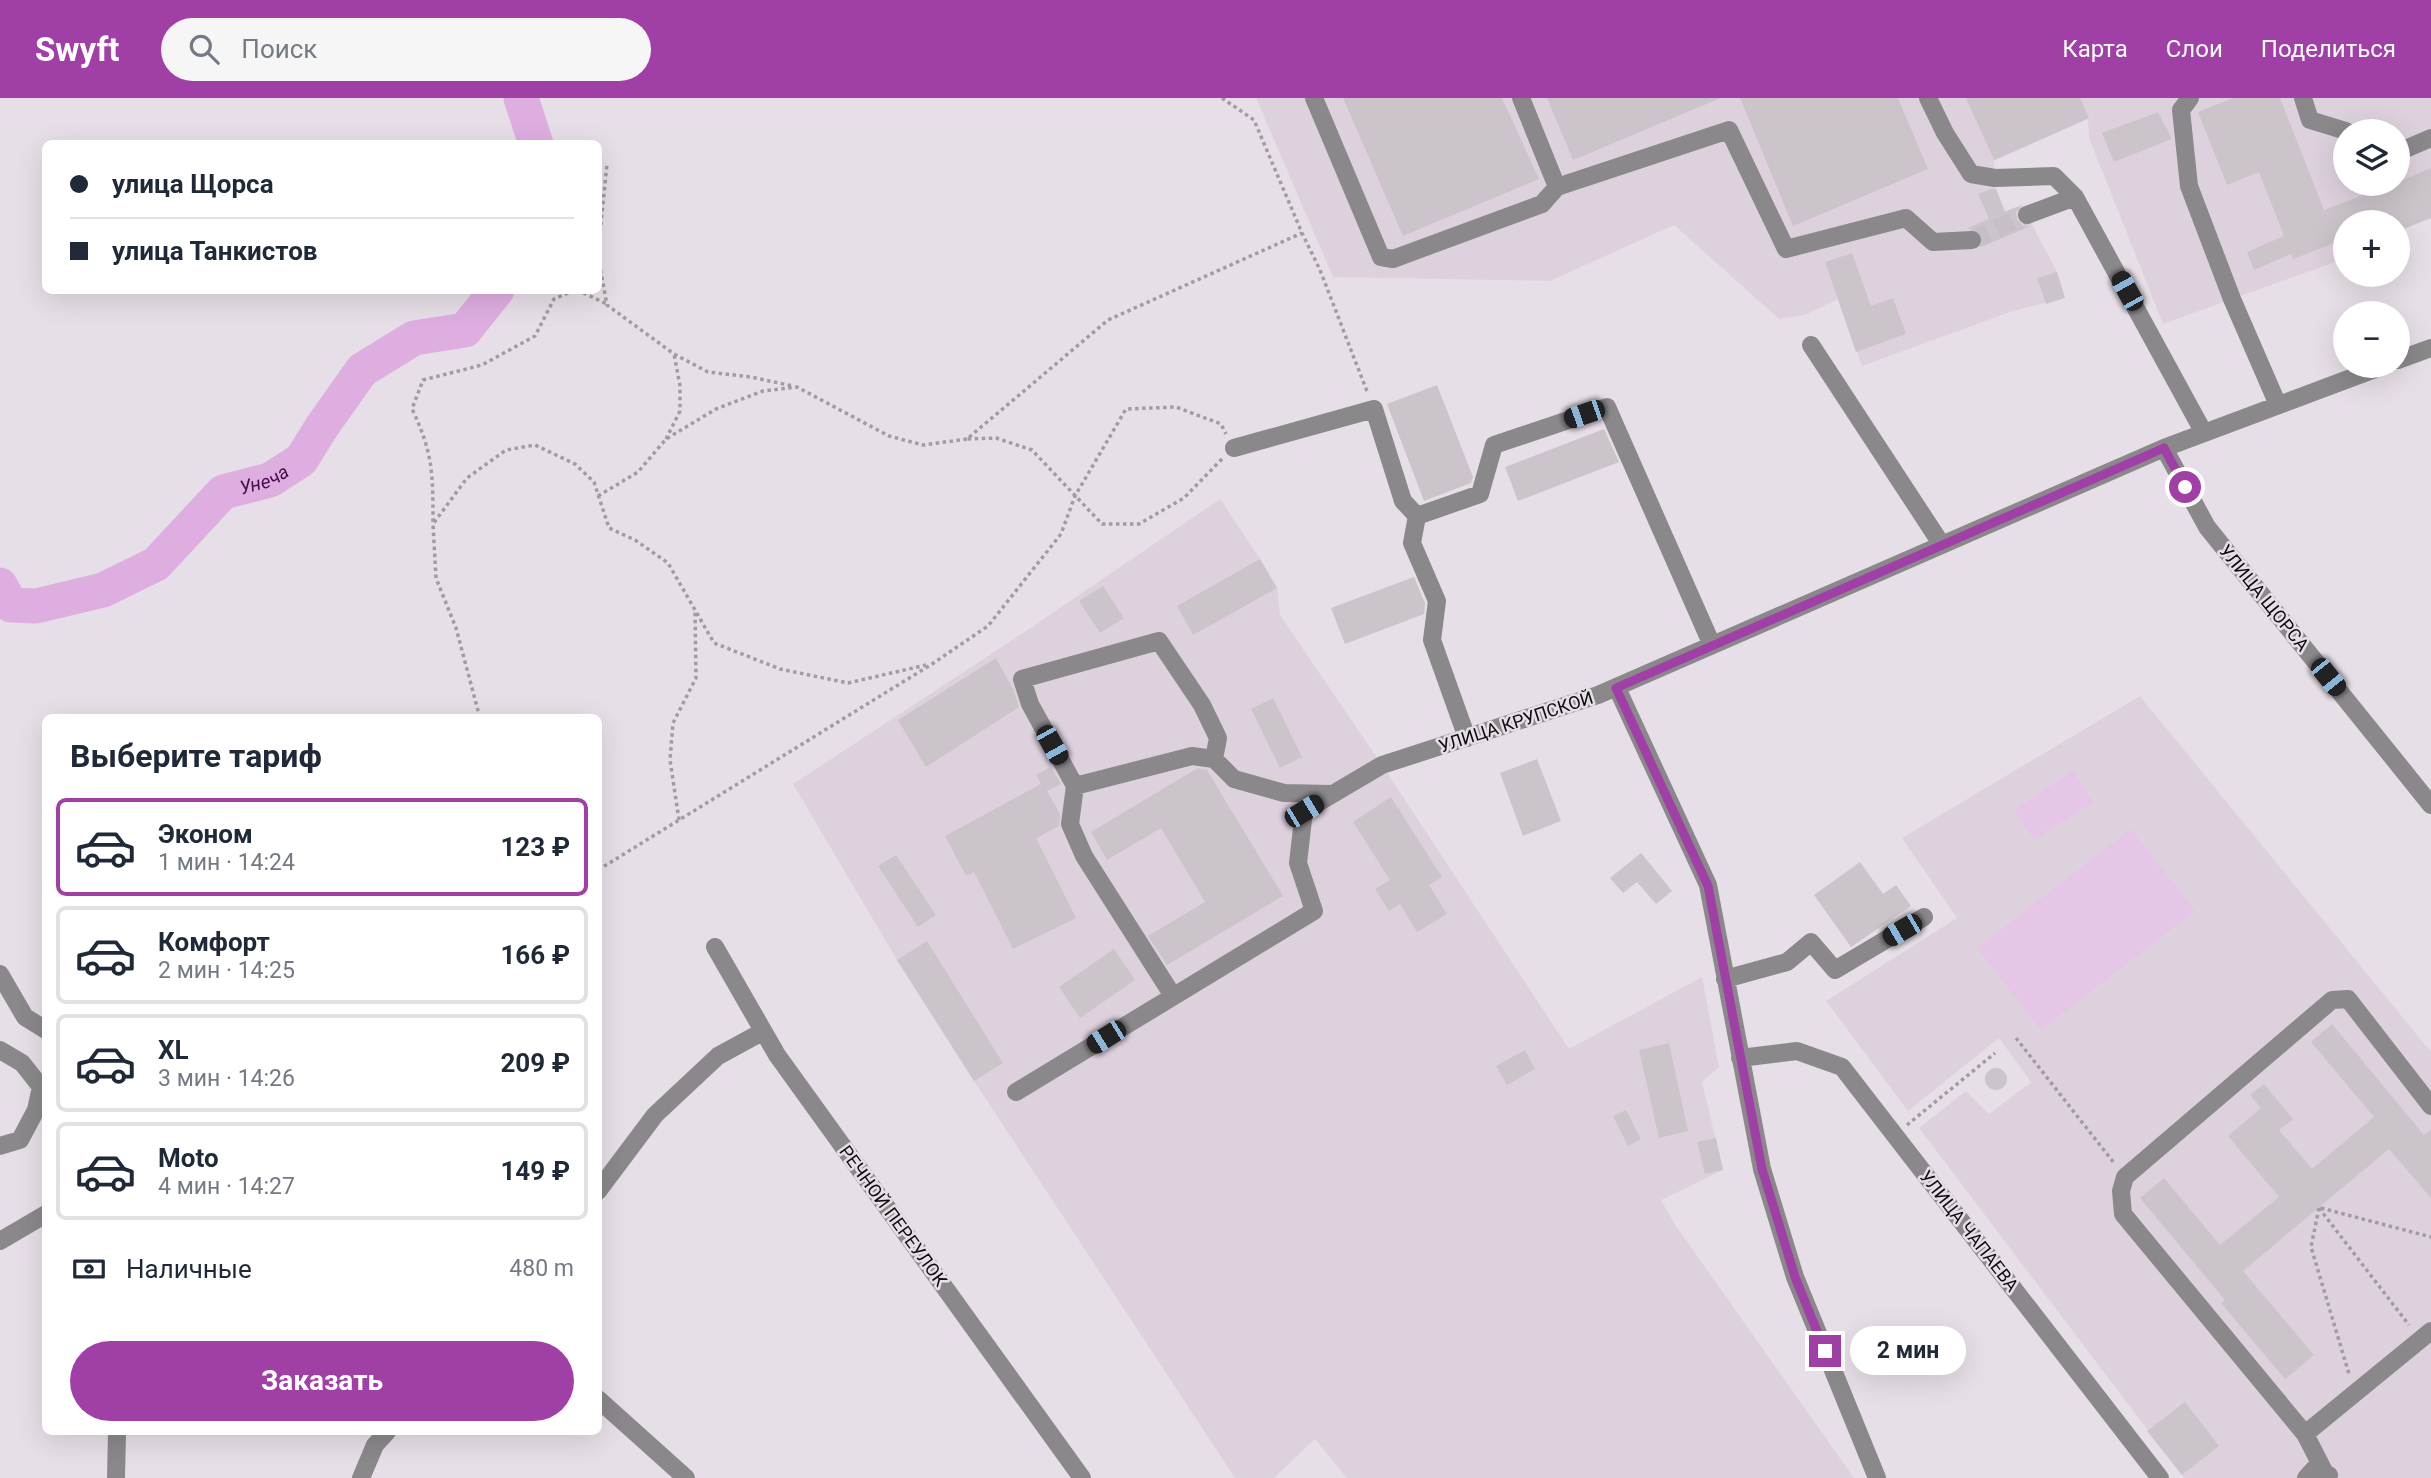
<!DOCTYPE html>
<html lang="ru">
<meta charset="utf-8">
<style>
body{margin:0;font-family:Roboto,sans-serif;background:#f6f6f7;color:#1f2937;height:100vh;display:flex;flex-direction:column;font-size:26px;white-space:nowrap}
*{box-sizing:border-box;margin:0}
p{font-size:23px;color:#747a83}
.icon{flex:none;width:38px;height:38px;fill:none;stroke:currentColor;stroke-width:2;stroke-linecap:round;stroke-linejoin:round}
.map{position:relative;flex:1;overflow:hidden}
.side{position:absolute;left:42px;top:616px;width:560px;height:721px;display:flex;flex-direction:column;background:#fff;border-radius:10px;box-shadow:0 7px 28px #0002}
.side>*{flex:none}
.banner{position:absolute;left:42px;top:42px;width:560px;height:154px;border-radius:10px;box-shadow:0 7px 28px #0002;display:grid;align-content:center;height:154px;padding:0 28px;background:#fff}
.buttons{position:absolute;left:2333px;top:21px;display:grid;gap:14px}
.buttons a{display:grid;place-items:center;width:77px;height:77px;border-radius:50%;background:#fff;box-shadow:0 7px 28px #0002;font-size:35px}
.end{position:absolute;width:32px;height:32px;margin:-16px;border:9px solid #a040a7;background:#fff;box-shadow:0 0 0 4px #fff}
.from{border-radius:50%}
.bubble{position:absolute;height:49px;border-radius:24px;background:#fff;box-shadow:0 7px 28px #0002;font-size:23px;font-weight:700;line-height:49px;text-align:center}
.car{position:absolute;width:21px;height:42px;margin:-21px -10px;border-radius:9px;box-shadow:0 0 5px 2px #0007;background:linear-gradient(#222 24%,#8ab4d8 0 40%,#222 0 76%,#8ab4d8 0 86%,#222 0)}
.banner b{display:flex;align-items:center;gap:24px;height:66px;font-size:26px}
.banner b+b{border-top:2px solid #e0e1e3}
.banner i{width:18px;height:18px;background:#1f2937}
ul{padding:0;list-style:none}
li{display:flex;align-items:center;gap:21px;height:98px;margin:0 14px 10px;padding:0 14px;border:4px solid #e0e1e3;border-radius:10px}
li div{flex:1}
li b{display:block;font-size:26px}
li em{font-style:normal;font-weight:700}
li.on{border-color:#a040a7}
li>.icon{width:63px;height:63px;stroke-width:1.5}
h2{padding:0 28px;font-size:32px;line-height:84px}
.pay{display:flex;align-items:center;gap:18px;height:77px;padding:0 28px;font-size:26px}
.pay p{margin-inline-start:auto}
.action{display:flex;gap:14px;margin-top:auto;padding:14px 28px}
.action a{flex:1;height:80px;border-radius:42px;background:#a040a7;color:#fff;font-size:28px;font-weight:700;line-height:80px;text-align:center}
header{display:flex;align-items:center;gap:42px;box-sizing:border-box;height:98px;padding:0 35px;background:#a040a7;color:#fff}
header strong{font-size:33px}
nav{display:flex;gap:38px;margin-inline-start:auto;font-size:24px}
.search{width:490px;height:63px;background:#f6f6f7;display:flex;align-items:center;gap:18px;box-sizing:border-box;padding:0 24px;border-radius:38px;color:#747a83;font-size:26px}
.map>svg:first-child{display:block}
.built{fill:#ded1de;fill-rule:evenodd}
.green{fill:#e6c6e7}
.lines{fill:none;stroke-linecap:round;stroke-linejoin:round}
.river{stroke:#dfaee1;stroke-width:35}
.building{fill:#cbc4cb}
.minor-tunnel{stroke:#c7bfc7;stroke-width:18;stroke-dasharray:18 9;stroke-linecap:butt}
.path{stroke:#a29ba2;stroke-width:3.5;stroke-dasharray:3.5 3.5;stroke-linecap:butt}
.minor{stroke:#8b888b;stroke-width:18}
.route{stroke:#a040a7;stroke-width:9}
.labels{text-anchor:middle;stroke-width:5;stroke-linejoin:round;paint-order:stroke}
.street-label{font-size:18px;fill:#0f0c0f;stroke:#e7dfe7}
.water-label{font-size:19px;font-style:italic;fill:#470c4b;stroke:#e7dfe7}
</style>
<header>
<strong>Swyft</strong>
<div class="search"><svg class="icon" aria-label="search" viewBox="0 0 24 24"><circle cx="10" cy="10" r="6"/><path d="M15 15l6 6"/></svg>Поиск</div>
<nav><a>Карта</a><a>Слои</a><a>Поделиться</a></nav>
</header>
<div class="map">
<svg width="2431" height="1380" viewBox="0 0 2431 1380">
<rect width="100%" height="100%" fill="#e7dfe7"/>
<path class="built" d="M1256,0H2431V120L2398,133V124H2345V154L2338,163L2163,226L2089,40L2088,21L1994,63L1995,89L2005,113L2022,107L2057,174L2065,200L2013,213L1862,268L1838,201L1805,217L1779,221L1674,127L1550,183L1333,179ZM2345,33H2398V86H2345Z
M1220,401L1260,461L1277,490L1280,517L1382,667L1569,951L1702,879L1719,969L1702,984L1723,1072L1661,1102L1674,1125L1854,1380H1347L1315,1341L1274,1380H1235L974,983L897,862L793,686L1029,531Z
M2140,598L2431,954V1380H2184L1919,1030L1966,993L1989,1016L2031,984L1999,940L1908,1013L1826,903L1957,820L1902,740Z"/>
<path class="green" d="M2073,673L2093,704L2034,742L2014,712Z
M2131,731L2195,813L2041,932L1977,850Z"/>
<g class="lines">
<g class="river">
<path d="M521,0L536,46"/>
<path id="s1" d="M0,487L11,507L36,508L103,492L156,466L223,394L270,382L301,362L323,327L362,272L414,240L465,232L497,192"/>
</g>
</g>
<path class="building" d="M1343,0H1502L1539,81L1403,138Z
M1547,0H1721L1573,62Z
M1740,0H1898L1928,71L1793,128Z
M1966,0H2080L2089,20L1994,62Z
M2233,0H2280L2324,112L2392,86H2398V84L2431,70V120L2398,133V124H2345V141L2293,161L2291,156L2254,172L2247,154L2284,138L2259,74L2227,87L2198,14Z
M2158,14L2172,41L2114,64L2102,35Z
M1991,91H1996L2005,114L2022,107L2016,114L2017,122L2024,128H2031L1981,149L1983,142L1981,135L1967,130L1989,121L1978,96Z
M1852,155L1871,208L1893,200L1906,236L1856,254L1825,164Z
M2057,174L2065,200L2046,206L2037,180Z
M1437,287L1473,379L1471,385L1424,403L1387,306Z
M1604,331L1619,364L1518,403L1505,369Z
M1260,461L1277,490L1193,537L1177,508Z
M1414,479L1425,505L1424,516L1345,546L1331,510Z
M1103,488L1124,520L1100,535L1079,503Z
M996,560L1013,591L1019,609L926,669L898,622Z
M1273,600L1302,659L1280,670L1251,611Z
M1537,661L1561,723L1523,738L1500,675Z
M1051,669L1061,686L1047,693L1060,716L1059,728L1036,740L1076,820L1013,851L974,774L966,778L945,738L1041,686L1036,677Z
M1198,670L1207,672L1283,798L1167,867L1148,838L1205,804L1161,730L1107,762L1091,734Z
M1391,699L1442,779L1429,787L1447,816L1417,834L1400,806L1389,813L1375,791L1390,782L1353,724Z
M1641,755L1672,793L1656,806L1637,784L1623,795L1610,780Z
M896,757L936,817L918,829L878,768Z
M1860,764L1883,796L1896,787L1911,808L1851,849L1814,797Z
M927,843L1003,965L974,983L897,862Z
M1114,851L1135,882L1080,920L1059,889Z
M2332,926L2424,1037L2431,1031V1100L2389,1051L2243,1173L2314,1257L2285,1281L2221,1205L2225,1202L2140,1100L2164,1080L2220,1147L2279,1099L2228,1038L2261,1010L2250,997L2264,986L2293,1021L2279,1032L2312,1071L2374,1019L2311,944Z
M1669,945L1688,1033L1659,1040L1639,952Z
M1525,952L1535,971L1507,987L1496,968Z
M1985 981a11 11 0 1 1 22 0a11 11 0 1 1-22 0Z
M1626,1012L1641,1041L1628,1048L1613,1018Z
M1716,1040L1723,1072L1705,1076L1697,1044Z
M2185,1304L2219,1348L2182,1377L2147,1333Z"/>
<g class="lines">
<path class="minor-tunnel" d="M1972,142L2027,117"/>
<path class="path" d="M1222,0L1254,22L1302,135L1320,172L1368,296
M598,155L607,66
M598,158L607,207L674,256L708,274L751,279L793,288
M577,192L607,206
M666,341L680,313V288L674,256
M1222,361L1184,400L1139,426H1102L1032,352L996,340L967,341L1108,222L1302,135
M598,398L638,374L666,341L716,311L763,293L797,289L889,338L923,347L967,341
M433,424C433,376 433,355 412,311L423,282L482,267L535,238L554,201L575,192
M480,620L456,530L436,480L433,426L467,380L506,352L535,347L575,366L594,384L609,430L635,442L668,465L714,545L780,571L848,585L926,567
M679,722L670,662L673,625L696,580L695,512
M598,772L932,566L988,528L1061,436L1075,398L1126,311L1176,309L1221,326L1226,336
M2016,940L2114,1065
M1907,1027L1995,955
M2319,1110L2311,1149L2349,1276
M2319,1110L2409,1227
M2321,1110L2431,1139"/>
<path class="minor" d="M1314,0L1381,159L1393,161L1542,106L1557,89
M1521,0L1557,89L1729,32L1786,151L1906,120L1933,144L1972,142
M1928,0L1945,35L1971,76L1995,80L2054,78L2075,99L2204,335
M2190,0L2181,12L2189,88L2232,201L2278,307
M2303,0L2310,22L2346,33
M2398,50L2403,52L2431,40
M2027,117L2075,99
M1811,247L1942,447
M2398,262L2431,250
M1234,350L1374,311L1403,403L1417,418
M2164,350L2207,429L2431,707
M1617,590L1708,787L1762,1071L1795,1179L1877,1380
M1467,640L1432,542L1437,503L1412,445L1417,418L1480,396L1494,347L1607,309L1712,547
M1075,688L1030,606L1022,581L1159,543L1202,607L1218,640L1214,661
M715,849L777,957L1082,1380
M0,876L25,919L46,932
M1725,881L1787,864L1811,844L1835,872L1924,819
M1173,898L1084,758L1070,726L1075,688L1192,658L1214,661L1234,681L1284,695L1332,696
M0,952L22,965L41,989L36,1012L20,1042L0,1048
M1740,960L1797,953L1842,969L2160,1380
M1016,994L1314,813L1298,765L1304,713L1382,667L1598,597L2164,350L2383,268
M598,1093L655,1017L718,958L762,934
M0,1143L46,1116
M598,1301L686,1380
M2305,1336L2431,1233
M2325,1375L2305,1336L2123,1116L2121,1093L2125,1079L2332,902L2348,901L2431,1008
M116,1380L117,1334
M361,1380L375,1347L387,1334
M2306,1380L2315,1370L2329,1377"/>
</g>
<g class="lines">
<path class="route" d="M1825,1253L1795,1179L1762,1071L1708,788L1616,590L2164,350L2185,389"/>
</g>
<g class="labels">
<g class="street-label">
<text transform="translate(2264 500) rotate(51)" y="6">УЛИЦА ЩОРСА</text>
<text transform="translate(1516 624) rotate(-18)" y="6">УЛИЦА КРУПСКОЙ</text>
<text transform="translate(893 1118) rotate(54)" y="6">РЕЧНОЙ ПЕРЕУЛОК</text>
<text transform="translate(1969 1133) rotate(52)" y="6">УЛИЦА ЧАПАЕВА</text>
</g>
<g class="water-label">
<text dy="7" stroke="none"><textPath href="#s1" startOffset="317">Унеча</textPath></text>
</g>
</g>
</svg>
<div class="buttons">
<a><svg class="icon" aria-label="layers" viewBox="0 0 24 24"><path d="M12 4l9 5-9 5-9-5zM3 14l9 5 9-5"/></svg></a>
<a>+</a>
<a>−</a>
</div>
<i class="end from" style="left:2185px;top:389px"></i>
<i class="end" style="left:1825px;top:1253px"></i>
<div class="bubble" style="left:1850px;top:1228px;width:116px">2 мин</div>
<i class="car" style="left:2127px;top:193px;rotate:331deg"></i>
<i class="car" style="left:1584px;top:316px;rotate:251deg"></i>
<i class="car" style="left:2328px;top:579px;rotate:141deg"></i>
<i class="car" style="left:1052px;top:647px;rotate:151deg"></i>
<i class="car" style="left:1304px;top:713px;rotate:59deg"></i>
<i class="car" style="left:1902px;top:832px;rotate:240deg"></i>
<i class="car" style="left:1106px;top:939px;rotate:238deg"></i>
<div class="banner">
<b><i class="from"></i>улица Щорса</b>
<b><i></i>улица Танкистов</b>
</div>
<section class="side">
<h2>Выберите тариф</h2>
<ul>
<li class="on"><svg class="icon" aria-label="car" viewBox="0 0 24 24"><path d="M5 17H2v-5l4-1 3-4h7l3 4 3 1v5h-3M9 17h6M6 11h13"/><circle cx="7" cy="17" r="2"/><circle cx="17" cy="17" r="2"/></svg><div><b>Эконом</b><p>1 мин · 14:24</p></div><em>123 ₽</em></li>
<li><svg class="icon" aria-label="car" viewBox="0 0 24 24"><path d="M5 17H2v-5l4-1 3-4h7l3 4 3 1v5h-3M9 17h6M6 11h13"/><circle cx="7" cy="17" r="2"/><circle cx="17" cy="17" r="2"/></svg><div><b>Комфорт</b><p>2 мин · 14:25</p></div><em>166 ₽</em></li>
<li><svg class="icon" aria-label="car" viewBox="0 0 24 24"><path d="M5 17H2v-5l4-1 3-4h7l3 4 3 1v5h-3M9 17h6M6 11h13"/><circle cx="7" cy="17" r="2"/><circle cx="17" cy="17" r="2"/></svg><div><b>XL</b><p>3 мин · 14:26</p></div><em>209 ₽</em></li>
<li><svg class="icon" aria-label="car" viewBox="0 0 24 24"><path d="M5 17H2v-5l4-1 3-4h7l3 4 3 1v5h-3M9 17h6M6 11h13"/><circle cx="7" cy="17" r="2"/><circle cx="17" cy="17" r="2"/></svg><div><b>Moto</b><p>4 мин · 14:27</p></div><em>149 ₽</em></li>
</ul>
<div class="pay"><svg class="icon" aria-label="cash" viewBox="0 0 24 24"><path d="M3 7h18v10H3z"/><circle cx="12" cy="12" r="2"/></svg>Наличные<p>480 m</p></div>
<div class="action"><a>Заказать</a></div>
</section>
</div>
